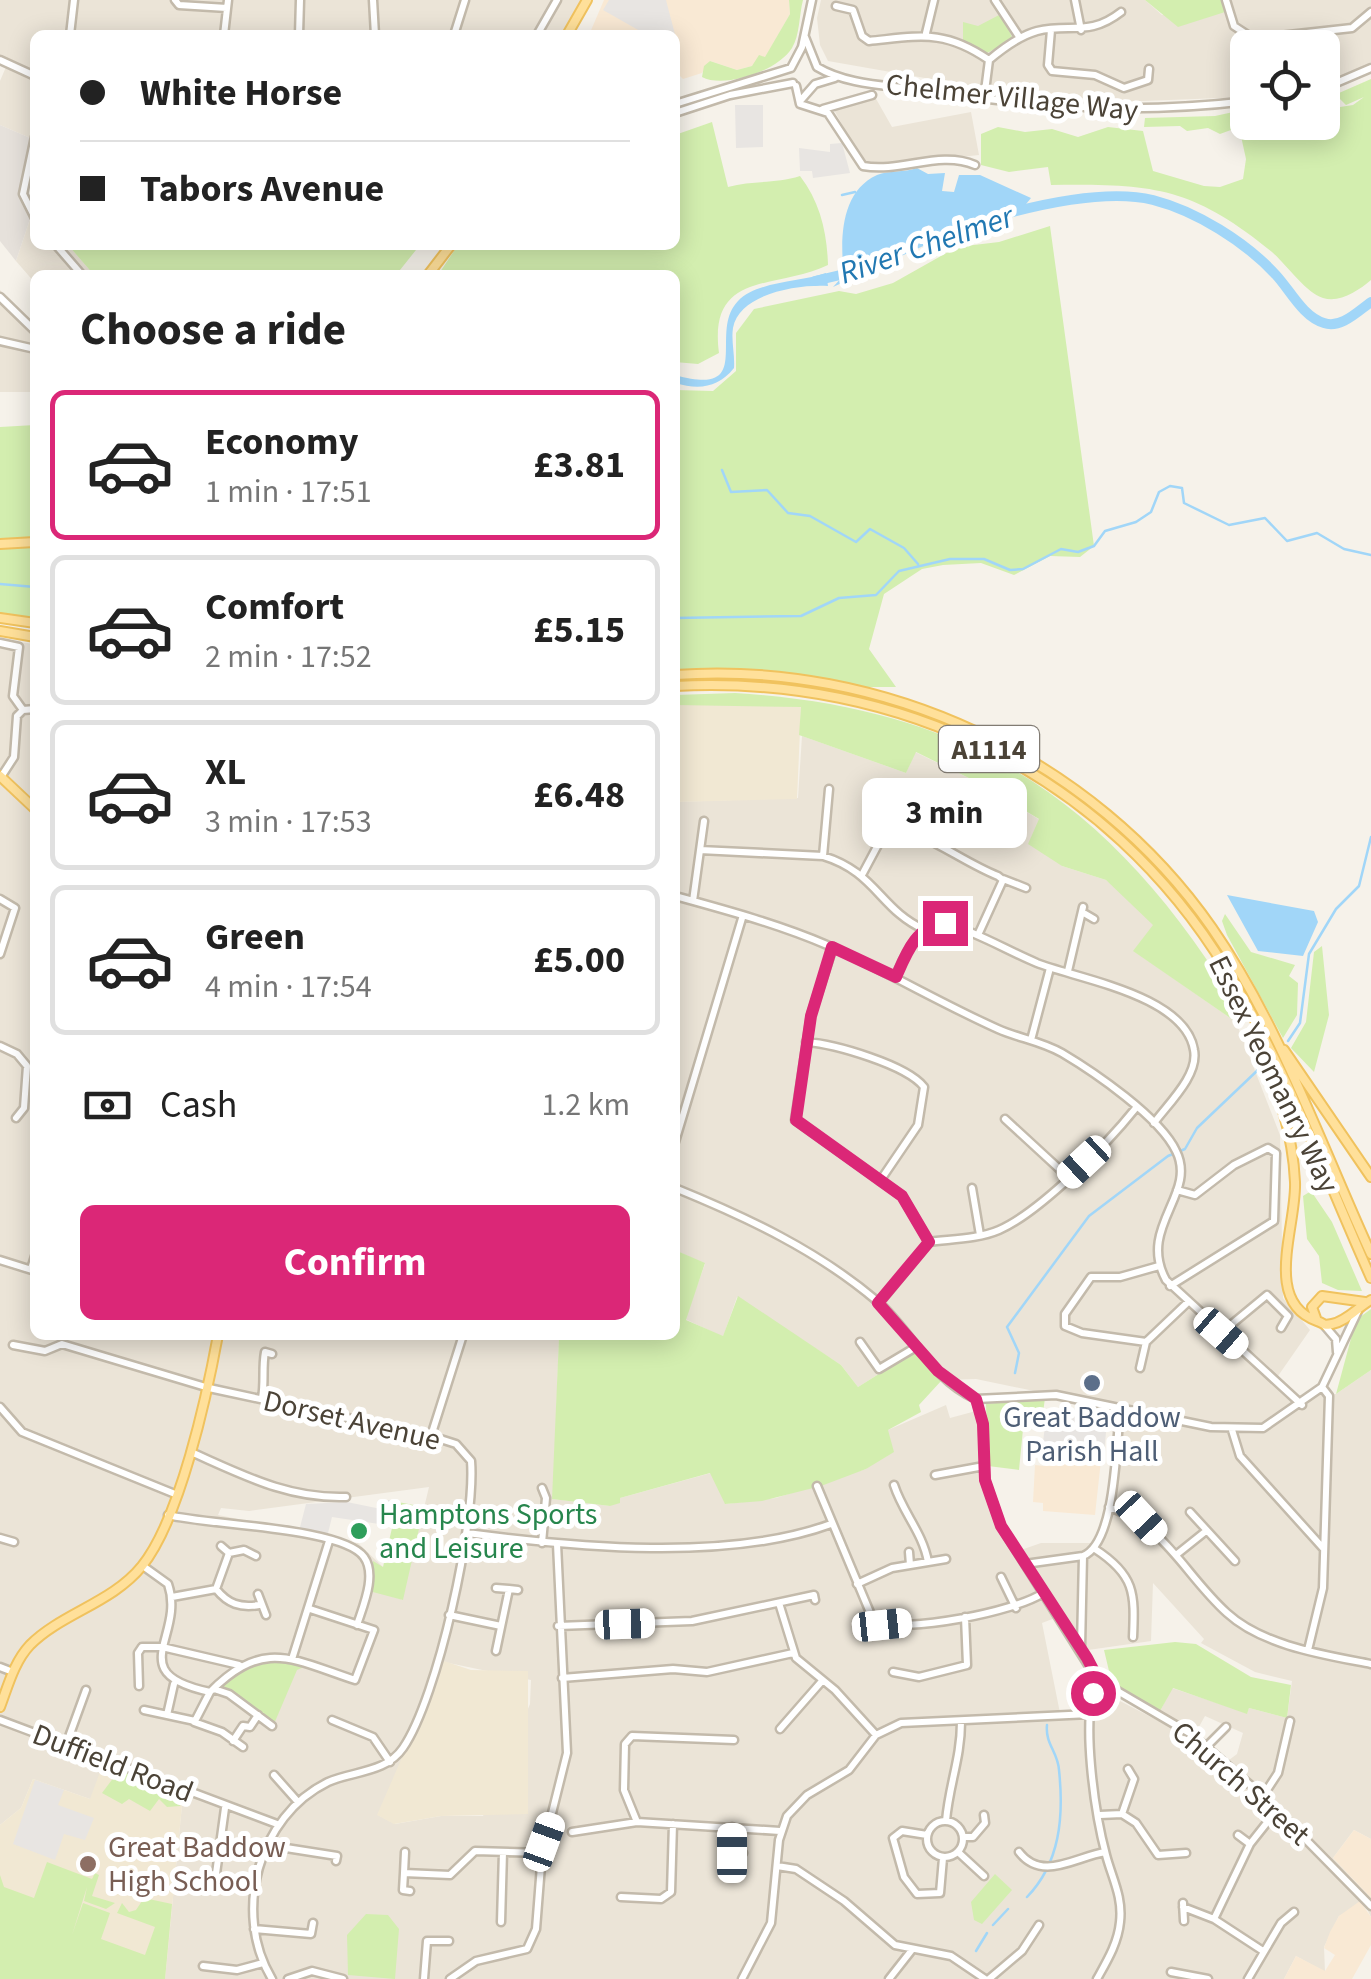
<!DOCTYPE html>
<meta charset="utf-8">
<style>
body{margin:0;font-family:"Source Sans 3",sans-serif;background:#f2f2f2;color:#222;height:100vh;display:flex;flex-direction:column;font-size:38px;white-space:nowrap}
*{box-sizing:border-box;margin:0}
p{font-size:32px;color:#767676}
.icon{flex:none;width:55px;height:55px;fill:none;stroke:currentColor;stroke-width:2;stroke-linecap:round;stroke-linejoin:round}
.map{position:relative;flex:1;overflow:hidden}
.drawer{position:absolute;left:30px;top:270px;width:650px;height:1070px;display:flex;flex-direction:column;background:#fff;border-radius:15px;box-shadow:0 5px 25px #0003}
.drawer>*{flex:none}
.hud{position:absolute;left:30px;top:30px;width:650px;height:220px;border-radius:15px;box-shadow:0 5px 25px #0003;display:grid;align-content:center;height:220px;padding:0 50px;background:#fff}
.fabs{position:absolute;left:1230px;top:30px;display:grid;gap:20px}
.fabs a{display:grid;place-items:center;width:110px;height:110px;border-radius:15px;background:#fff;box-shadow:0 5px 25px #0003;font-size:50px}
.end{position:absolute;width:45px;height:45px;margin:-22px;border:12px solid #db2777;background:#fff;box-shadow:0 0 0 5px #fff}
.from{border-radius:50%}
.bubble{position:absolute;height:70px;border-radius:15px;background:#fff;box-shadow:0 5px 25px #0003;font-size:32px;font-weight:700;line-height:70px;text-align:center}
.car{position:absolute;width:30px;height:60px;margin:-30px -15px;border-radius:12px;box-shadow:0 0 8px 2px #0007;background:linear-gradient(#fff 24%,#345 0 40%,#fff 0 76%,#345 0 86%,#fff 0)}
.hud b{display:flex;align-items:center;gap:35px;height:95px;font-size:38px}
.hud b+b{border-top:2px solid #e0e0e0}
.hud i{width:25px;height:25px;background:#222}
ul{padding:0;list-style:none}
li{display:flex;align-items:center;gap:30px;height:150px;margin:0 20px 15px;padding:0 30px;border:5px solid #e0e0e0;border-radius:15px}
li div{flex:1}
li b{display:block;font-size:38px}
li em{font-style:normal;font-weight:700}
li.current{border-color:#db2777}
li>.icon{width:90px;height:90px;stroke-width:1.5}
h2{padding:0 50px;font-size:45px;line-height:120px}
.pay{display:flex;align-items:center;gap:25px;height:110px;padding:0 50px;font-size:38px}
.pay p{margin-inline-start:auto}
.primary-button{display:flex;gap:20px;margin-top:auto;padding:20px 50px}
.primary-button a{flex:1;height:115px;border-radius:15px;background:#db2777;color:#fff;font-size:40px;font-weight:700;line-height:115px;text-align:center}
.map>svg:first-child{display:block}
.residential{fill:#ebe4d7;fill-rule:evenodd}
.commercial{fill:#f9e9d4}
.industrial{fill:#e6e1db}
.education{fill:#f1e8d3}
.green{fill:#d3eeaf}
.parking{fill:#e8e5e2}
.water{fill:#a1d6f8}
.lines{fill:none;stroke-linecap:round;stroke-linejoin:round}
.stream{stroke:#a1d6f8;stroke-width:2.5}
.river{stroke:#a1d6f8;stroke-width:10}
.minor-casing{stroke:#c3baab;stroke-width:11}
.major-casing{stroke:#f0c25e;stroke-width:12}
.minor{stroke:#fff;stroke-width:6}
.major{stroke:#ffe09a;stroke-width:8}
.route{stroke:#db2777;stroke-width:12}
.service-dot{fill:#5c6f8a;stroke:#fff;stroke-width:4}
.leisure-dot{fill:#2e9e5b;stroke:#fff;stroke-width:4}
.education-dot{fill:#8d6e63;stroke:#fff;stroke-width:4}
.labels{text-anchor:middle;stroke-width:10;stroke-linejoin:round;paint-order:stroke}
.shield{fill:#fff;stroke:#817b73;stroke-width:2.5}
.shield-label{font-size:28px;font-weight:bold;fill:#4b4337}
.street-label{font-size:30px;fill:#4b4337;stroke:#fff}
.service-label{font-size:30px;fill:#4e5e75;stroke:#fff}
.leisure-label{font-size:30px;fill:#27864d;stroke:#fff;text-anchor:start}
.education-label{font-size:30px;fill:#785e54;stroke:#fff;text-anchor:start}
.water-label{font-size:32px;font-style:italic;fill:#2178b2;stroke:#fff}
</style>
<div class="map">
<svg width="1371" height="1979" viewBox="0 0 1371 1979">
<rect width="100%" height="100%" fill="#f6f2ea"/>
<path class="residential" d="M0,0H581L562,35H35V140L0,125V81L6,67L0,64Z
M821,0H1145L1162,15L1225,11L1221,0H1371V62L1348,77L1323,82L1322,48H1248L1247,97L1117,102L959,84L828,61L820,45L817,18Z
M875,97L892,127L971,112L979,155L878,166L862,161L833,108Z
M34,207L35,245H68L94,275H35V283L16,261Z
M0,290L35,326V392H0Z
M0,640L35,644V1335H598L596,1339L559,1338L553,1499L610,1506L620,1498L711,1473L726,1504L776,1498L866,1469L881,1457L888,1430L946,1405L950,1418L976,1411L988,1504L996,1507L1021,1550L1041,1543H1099L1121,1409L976,1379L942,1380L914,1352L858,1387L841,1365L737,1297L723,1337L685,1319L705,1264L675,1250V802L798,798L802,736L906,773L915,752L979,783L1040,820L1062,866L1106,880L1122,892L1154,925L1134,951L1236,1022L1280,1135L1283,1298L1310,1330L1278,1376L1299,1395L1336,1394L1371,1370V1839L1354,1830L1333,1858L1371,1898V1917L1364,1903L1339,1916L1324,1947L1325,1972L1296,1956L1284,1979H165L183,1795L90,1799L33,1779L21,1808L0,1825ZM429,1487L402,1600L383,1567L358,1543L218,1515L221,1508L249,1511ZM1153,1583L1204,1639L1201,1643L1255,1672L1292,1681L1287,1718L1249,1708L1247,1713L1172,1688L1160,1711L1196,1732L1205,1716L1243,1733L1237,1754L1221,1766L1176,1730L1120,1701L1092,1712L1060,1713L1042,1623L1055,1618L1088,1650L1151,1641ZM444,1662L531,1680L530,1704L483,1816H441L395,1824L378,1815Z"/>
<path class="commercial" d="M604,0H789L790,14L765,58L752,66L737,70L710,61L702,73L683,79L675,71V35H589Z
M1045,1455L1101,1460L1095,1515L1043,1511V1503L1033,1502L1035,1465L1044,1466Z
M1354,1830L1371,1839V1898L1333,1858Z
M1360,1901L1371,1917V1945L1352,1979H1284L1296,1956L1325,1971L1335,1955L1324,1948L1330,1932L1339,1916Z"/>
<path class="industrial" d="M0,125L35,140L28,193L34,207L16,261L0,241Z"/>
<path class="education" d="M752,703L801,707L797,799L675,802V705Z
M444,1661L471,1670L528,1671V1814L441,1816L394,1824L377,1815Z
M103,1764L183,1795L165,1979H0V1825L21,1808L33,1779L90,1799Z"/>
<path class="green" d="M789,0H803C799,15 800,35 792,48C778,71 724,89 702,77L704,66L710,61L737,70L752,66L759,55L765,57L790,14Z
M1145,0H1221L1225,12L1178,27Z
M1001,14L1013,39L987,53L963,41V22L978,26Z
M1371,79V280C1358,291 1340,303 1323,298C1306,293 1286,264 1272,252C1191,186 1152,184 1051,185L1048,167L1009,172L981,165V134L998,127L1025,132L1052,129L1078,137L1108,127L1143,131L1153,171L1204,186L1220,187L1243,179L1246,159L1239,127L1220,134L1208,128L1187,131L1180,126L1144,127L1145,118L1215,116L1247,109L1248,122H1322L1323,100L1335,98L1340,107L1353,105L1364,97L1346,105L1337,96L1339,93Z
M712,122L728,187C752,180 776,184 800,176C820,202 827,232 828,265C776,290 708,270 719,353L698,364L675,362V275H438L458,245H675V135Z
M1050,226L1094,546L1080,557L1050,556L1014,575L981,563L943,565L922,569L884,594L869,649L896,687H864L729,668L675,672V390L713,391L736,371V333L754,309L839,291L856,294L893,283L957,247L999,242Z
M68,245H420L396,275H94Z
M35,425V619L0,613V427Z
M735,693C980,708 1120,810 1244,1018L1236,1022L1133,951L1153,925L1106,880L1062,866L1028,844L1039,819L979,783L916,752L906,773L799,735L801,707L675,705V695Z
M1225,914L1251,952L1295,965L1289,976L1298,983L1297,1015L1283,1038L1227,935L1222,921Z
M1322,946L1329,1015L1314,1072L1291,1048L1306,1022L1314,952Z
M1311,1191L1332,1222L1362,1291L1338,1290L1322,1283L1319,1256L1307,1239L1303,1196Z
M675,1250L705,1263L686,1320L723,1336L738,1296L841,1365L858,1387L914,1352L942,1380L919,1405L921,1412L888,1430L894,1452L866,1469L821,1486L762,1501L725,1504L710,1473L620,1498V1503L610,1506L552,1499L559,1337L675,1335Z
M1371,1309V1370L1336,1394L1356,1320Z
M1045,1398L1042,1420L1024,1419L1019,1470L988,1466L986,1404Z
M398,1502L424,1507L403,1600L369,1591L373,1561L383,1567Z
M1175,1642L1196,1644L1251,1677L1291,1685L1287,1718L1249,1708L1247,1714L1173,1688L1160,1711L1123,1693L1104,1674L1109,1671L1104,1650Z
M274,1658L306,1666L297,1670L274,1724L217,1687L245,1666Z
M120,1769L182,1794L180,1806L167,1807L159,1799L150,1811L129,1799L122,1804L102,1793Z
M47,1862L92,1879L95,1873L99,1875L92,1896L115,1903L106,1909L84,1901L87,1887L72,1935L83,1903L110,1913L101,1939L145,1955L155,1927L117,1913L122,1903L129,1912L136,1910L144,1898L172,1904L165,1979H0V1875L4,1887L34,1898Z
M995,1874L1012,1890L982,1924L974,1920L971,1902Z
M366,1914L388,1915L399,1929L395,1979L348,1975L347,1935Z"/>
<path class="parking" d="M609,0H666L677,42L675,46V35H647L603,10Z
M735,105H763V147L736,148Z
M842,143L850,173L813,178L812,171H800L799,148L830,152V144Z
M1065,1407L1100,1415L1107,1421L1104,1454L1042,1450L1045,1426L1063,1427Z
M388,1500L398,1502L394,1519L381,1518L379,1524L332,1517L327,1537L299,1531L306,1504L347,1502L381,1509Z
M35,1780L64,1790L58,1805L94,1818L85,1840L64,1834L55,1860L13,1844Z"/>
<path class="water" d="M917,168L928,174L945,173L942,191L954,192L959,175H980L1031,198L1022,209L985,218L833,287L844,275C840,240 840,192 877,175C889,170 904,173 917,168Z
M826,273L828,286C800,284 739,293 733,328C731,341 735,355 734,368C718,388 699,390 675,383V375C757,398 707,333 738,301C757,281 801,282 826,273Z
M1227,895L1314,911L1318,922L1303,956L1258,951Z"/>
<g class="lines">
<path class="stream" d="M842,195L855,192
M722,470L731,492L767,490L788,513L810,516L856,542L870,529L904,548L918,564
M0,584L35,587
M675,618L801,616L839,598L876,595L899,571L950,559H984L1010,570L1023,569L1061,549L1078,552L1094,546L1105,531L1136,522L1151,512L1159,492L1170,486L1182,488L1184,503L1229,525L1265,518L1287,541L1317,533L1344,549L1371,555
M1288,1041L1300,1023L1309,954L1336,909L1359,886L1371,837
M1015,1373L1019,1353L1007,1327L1089,1216L1168,1156L1185,1149L1197,1128L1260,1068
M1027,1897C1060,1863 1064,1817 1059,1770C1058,1752 1045,1744 1047,1725
M993,1925L1008,1909
M976,1951L987,1933"/>
<path class="river" d="M964,226C1015,210 1100,187 1153,200C1196,211 1246,242 1276,275C1290,290 1303,317 1324,323C1341,329 1358,311 1371,302
M815,281L857,271"/>
<g class="minor-casing">
<path id="minor" d="M175,0L179,5L227,8
M373,0L375,35
M995,0L1020,38
M1075,0L1081,30
M1226,0L1234,26L1257,41
M836,6L853,10L862,36L869,41C920,36 944,29 989,60
M1051,30L1048,65L1052,71L1095,75L1124,88L1148,80L1149,69
M926,33L934,0
M70,35L74,0
M224,35L228,0
M299,35L300,0
M454,35L465,0
M537,35L557,0
M805,37L817,67C847,85 886,85 920,90C1037,107 1130,115 1248,101
M1254,48L1261,38L1352,28L1371,12
M0,60L35,76
M796,86L800,104L828,113L863,166C901,173 939,150 975,165
M1322,89L1371,68
M984,99L989,60C1002,49 1019,36 1037,31C1070,23 1089,37 1121,12
M801,100L815,84L835,78
M675,104L791,68L802,47L812,0
M823,109L872,95
M675,113L730,95L793,83
M35,137L23,194L35,218
M56,245L82,275
M0,297L35,331
M0,341L35,349
M0,643L19,647L13,696L23,710
M1,777L14,757L17,716L23,710L35,709
M882,825L883,808
M700,850L823,856C876,872 880,910 925,930
M823,856L829,789
M863,873L879,843L882,825C925,830 958,860 998,876L1003,880L978,935
M1003,879L1026,888
M675,896C726,910 778,924 827,945C885,970 940,1003 998,1029C1018,1038 1041,1041 1062,1053C1094,1072 1160,1117 1176,1151C1198,1194 1137,1227 1166,1280L1302,1405
M0,899L15,908L0,954
M693,901L704,821
M1082,912L1094,919
M833,947L811,1015L795,1120L902,1196L929,1242
M1068,971L1083,907
M895,977C906,954 916,926 945,923C977,932 1006,950 1037,963C1078,979 1185,995 1194,1050C1199,1075 1168,1104 1154,1123
M1031,1040L1050,968
M806,1042C835,1044 907,1065 924,1087L918,1125L880,1181
M0,1046L17,1054L27,1066L24,1108L16,1118
M1005,1119L1068,1177
M675,1142L743,915
M675,1188C746,1217 817,1250 877,1301C911,1331 932,1380 976,1399
M972,1188L980,1235
M0,1260L35,1271
M1159,1266L1120,1277H1091L1065,1314V1326L1082,1333L1146,1342L1187,1303
M31,1269L35,1256
M1170,1286L1274,1221L1276,1153L1268,1148L1234,1165L1195,1195L1177,1190
M879,1303L929,1242C951,1239 978,1239 999,1230C1040,1212 1107,1144 1135,1109
M1324,1325L1336,1339L1337,1352
M1221,1333L1267,1295L1288,1316L1281,1328
M860,1342L879,1369L916,1347
M13,1345L45,1351L62,1344L209,1388L431,1436L456,1444L471,1461C476,1522 438,1697 403,1748C386,1773 353,1771 328,1782C258,1816 232,1913 272,1979
M1140,1368L1146,1342
M262,1398C265,1382 262,1368 265,1352L272,1354
M976,1399L983,1424L985,1480L1001,1526L1097,1679L1191,1734L1263,1796L1371,1906
M976,1399L1056,1395L1211,1427L1263,1428L1322,1387L1358,1311
M0,1407L22,1432L175,1494
M1232,1430L1240,1456L1323,1548
M431,1436L463,1335
M191,1452C243,1475 288,1499 346,1497
M935,1475L984,1466
M894,1485C903,1513 923,1533 928,1562
M817,1486L874,1622C905,1633 1015,1612 1043,1593
M1109,1507C1167,1527 1184,1574 1227,1613C1263,1646 1325,1655 1371,1664
M1190,1512L1235,1561
M168,1515C206,1525 343,1527 364,1557C377,1575 363,1606 357,1625
M467,1533C576,1547 727,1562 831,1524
M0,1538L14,1542
M542,1543L546,1498L542,1488
M221,1546L229,1553
M1095,1549C1135,1575 1135,1593 1133,1637
M909,1552L910,1565
M1176,1555L1206,1531
M1083,1556C1116,1543 1116,1444 1120,1410
M1025,1564L1083,1556
M143,1566L168,1584C186,1637 121,1673 210,1692C264,1638 291,1659 355,1680L374,1630L310,1609
M1001,1577L1016,1608
M857,1584L892,1568L946,1559
M496,1588L509,1589
M216,1589C228,1604 240,1608 259,1605
M258,1594L266,1615
M172,1597L216,1589L229,1553L244,1550L256,1556
M779,1603L796,1658L835,1690L876,1735
M449,1615L501,1626
M558,1626L692,1621L814,1595L815,1600
M1081,1647L1083,1556
M1308,1650L1323,1588L1329,1396L1322,1387
M496,1651L509,1589L518,1590
M292,1659L329,1541
M0,1667L13,1672
M893,1672L919,1677L967,1665L965,1617
M562,1678L673,1669L707,1672L793,1653
M139,1686L138,1653L142,1647H162L239,1665
M214,1689L229,1694L272,1726
M144,1710L195,1721L210,1692
M167,1715L174,1684
M0,1720L277,1824
M332,1720L373,1737L390,1762
M194,1722L222,1732L243,1747
M780,1729L822,1681
M233,1741L243,1726L250,1727L258,1715
M66,1745L86,1690
M1206,1747L1226,1727
M274,1775L298,1802
M1263,1796L1278,1773L1290,1721
M225,1808L215,1881L229,1883
M1122,1814L1134,1779L1128,1769
M1100,1815L1122,1814L1136,1823L1158,1855L1186,1853
M927 1839a18 18 0 1 1 36 0a18 18 0 1 1-36 0Z
M946,1821C949,1785 961,1758 961,1722
M637,1822L624,1790L625,1744L632,1736L734,1740
M732,1827V1853
M572,1832L637,1822L780,1831
M927,1835L902,1831L893,1838L904,1877L917,1894L940,1893L943,1858
M1238,1835L1250,1844
M963,1837H973L985,1823L984,1815
M267,1845L337,1856L336,1861
M405,1852L404,1873L450,1875L475,1851L542,1853
M958,1852L984,1876
M1019,1852C1042,1882 1075,1857 1105,1852
M724,1853H743
M777,1866L796,1869L844,1901L895,1945L951,1956L985,1979
M404,1873L403,1890L410,1891
M204,1880L215,1881
M621,1897L661,1899L671,1892L673,1824
M1183,1903L1184,1921
M1183,1907L1214,1919L1263,1951
M1214,1919L1250,1844L1277,1810
M501,1922L503,1852
M254,1929L311,1934L313,1923
M203,1966L237,1970L263,1963
M1171,1972L1208,1979
M288,1979L312,1971L343,1979
M424,1979L427,1941H449
M450,1979L476,1961L527,1949L536,1929L542,1853L567,1753L557,1544
M742,1979L771,1923L779,1840L787,1816L807,1795L849,1770L876,1735L901,1723L1090,1714
M889,1979L911,1951
M989,1979L1022,1951L1039,1925
M1097,1979C1107,1961 1118,1943 1120,1922C1123,1897 1112,1878 1106,1855C1095,1814 1080,1717 1097,1679
M1248,1979L1281,1923L1294,1912"/>
</g>
<g class="major-casing">
<path id="major" d="M567,35L587,0
M428,275L451,245
M0,544L35,542
M0,618L35,623
M0,631L35,637
M675,675C882,660 1093,757 1212,928C1280,1026 1321,1145 1371,1254
M675,686C900,674 1108,775 1226,969C1285,1065 1325,1175 1371,1278
M0,776L35,809
M1258,1039C1276,1084 1293,1133 1295,1182C1297,1225 1262,1302 1317,1321C1326,1324 1322,1326 1332,1324C1347,1321 1358,1307 1371,1300
M1284,1050L1371,1177
M1317,1321L1312,1307L1322,1296L1365,1302
M0,1707C8,1686 14,1662 30,1645C62,1613 112,1603 142,1566C180,1519 207,1395 218,1335"/>
</g>
<use href="#minor" class="minor"/>
<use href="#major" class="major"/>
</g>
<g class="lines">
<path class="route" d="M945,923C916,926 906,954 896,977L832,947L811,1016L796,1120L902,1196L929,1242L878,1303L938,1371L976,1399L983,1424L985,1480L1001,1526L1087,1658L1098,1679L1093,1693"/>
</g>
<circle class="service-dot" cx="1092" cy="1383" r="10"/>
<circle class="leisure-dot" cx="359" cy="1531" r="10"/>
<circle class="education-dot" cx="88" cy="1864" r="10"/>
<g class="labels">
<rect class="shield" x="939" y="726" width="100" height="46" rx="8"/>
<g class="shield-label">
<text x="989" y="759">A1114</text>
</g>
<g class="street-label">
<text transform="translate(1012 97) rotate(6)" y="10">Chelmer Village Way</text>
<text transform="translate(1274 1074) rotate(64)" y="10">Essex Yeomanry Way</text>
<text transform="translate(352 1420) rotate(13)" y="10">Dorset Avenue</text>
<text transform="translate(113 1763) rotate(21)" y="10">Duffield Road</text>
<text transform="translate(1241 1783) rotate(41)" y="10">Church Street</text>
</g>
<g class="service-label">
<text x="1092" y="1427">Great Baddow<tspan x="1092" dy="34">Parish Hall</tspan></text>
</g>
<g class="leisure-label">
<text x="379" y="1524">Hamptons Sports<tspan x="379" dy="34">and Leisure</tspan></text>
</g>
<g class="education-label">
<text x="108" y="1857">Great Baddow<tspan x="108" dy="34">High School</tspan></text>
</g>
<g class="water-label">
<text transform="translate(926 244) rotate(-19)" y="11">River Chelmer</text>
</g>
</g>
</svg>
<div class="fabs">
<a><svg class="icon" aria-label="locate" viewBox="0 0 24 24"><circle cx="12" cy="12" r="6"/><path d="M12 2v4M12 18v4M2 12h4M18 12h4"/></svg></a>
</div>
<i class="end from" style="left:1093px;top:1693px"></i>
<i class="end" style="left:945px;top:923px"></i>
<div class="bubble" style="left:862px;top:778px;width:165px">3 min</div>
<i class="car" style="left:1084px;top:1162px;rotate:227deg"></i>
<i class="car" style="left:1221px;top:1333px;rotate:131deg"></i>
<i class="car" style="left:1141px;top:1518px;rotate:137deg"></i>
<i class="car" style="left:625px;top:1624px;rotate:88deg"></i>
<i class="car" style="left:882px;top:1625px;rotate:84deg"></i>
<i class="car" style="left:544px;top:1842px;rotate:20deg"></i>
<i class="car" style="left:732px;top:1853px;rotate:0deg"></i>
<div class="hud">
<b><i class="from"></i>White Horse</b>
<b><i></i>Tabors Avenue</b>
</div>
<section class="drawer">
<h2>Choose a ride</h2>
<ul>
<li class="current"><svg class="icon" aria-label="car" viewBox="0 0 24 24"><path d="M5 17H2v-5l4-1 3-4h7l3 4 3 1v5h-3M9 17h6M6 11h13"/><circle cx="7" cy="17" r="2"/><circle cx="17" cy="17" r="2"/></svg><div><b>Economy</b><p>1 min · 17:51</p></div><em>£3.81</em></li>
<li><svg class="icon" aria-label="car" viewBox="0 0 24 24"><path d="M5 17H2v-5l4-1 3-4h7l3 4 3 1v5h-3M9 17h6M6 11h13"/><circle cx="7" cy="17" r="2"/><circle cx="17" cy="17" r="2"/></svg><div><b>Comfort</b><p>2 min · 17:52</p></div><em>£5.15</em></li>
<li><svg class="icon" aria-label="car" viewBox="0 0 24 24"><path d="M5 17H2v-5l4-1 3-4h7l3 4 3 1v5h-3M9 17h6M6 11h13"/><circle cx="7" cy="17" r="2"/><circle cx="17" cy="17" r="2"/></svg><div><b>XL</b><p>3 min · 17:53</p></div><em>£6.48</em></li>
<li><svg class="icon" aria-label="car" viewBox="0 0 24 24"><path d="M5 17H2v-5l4-1 3-4h7l3 4 3 1v5h-3M9 17h6M6 11h13"/><circle cx="7" cy="17" r="2"/><circle cx="17" cy="17" r="2"/></svg><div><b>Green</b><p>4 min · 17:54</p></div><em>£5.00</em></li>
</ul>
<div class="pay"><svg class="icon" aria-label="cash" viewBox="0 0 24 24"><path d="M3 7h18v10H3z"/><circle cx="12" cy="12" r="2"/></svg>Cash<p>1.2 km</p></div>
<div class="primary-button"><a>Confirm</a></div>
</section>
</div>
